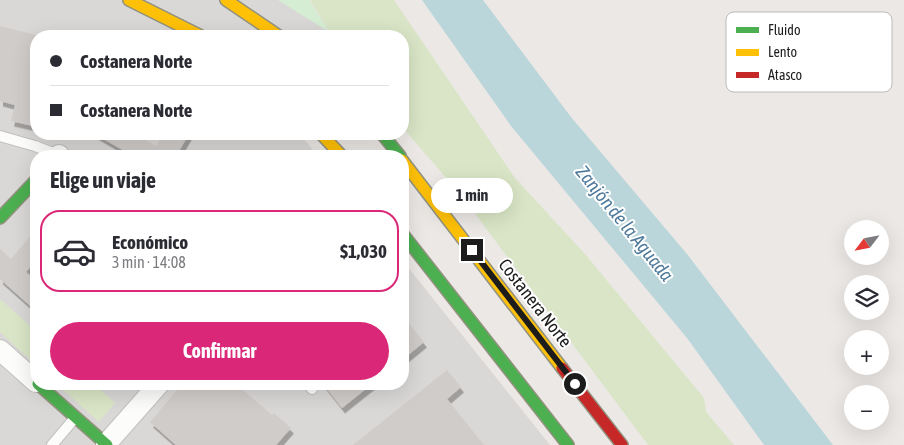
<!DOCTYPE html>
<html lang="es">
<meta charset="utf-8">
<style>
body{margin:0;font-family:"Asap Condensed",sans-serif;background:#f2f2f3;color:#2b2b33;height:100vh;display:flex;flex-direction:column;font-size:19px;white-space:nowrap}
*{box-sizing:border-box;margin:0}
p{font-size:16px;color:#7c7c81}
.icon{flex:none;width:28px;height:28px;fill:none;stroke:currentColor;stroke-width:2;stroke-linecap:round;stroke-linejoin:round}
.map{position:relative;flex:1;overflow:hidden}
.drawer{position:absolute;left:30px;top:150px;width:379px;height:240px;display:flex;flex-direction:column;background:#fff;border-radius:20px;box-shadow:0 5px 20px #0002}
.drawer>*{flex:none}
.top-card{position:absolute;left:30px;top:30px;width:379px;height:110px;border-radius:20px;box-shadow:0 5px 20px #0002;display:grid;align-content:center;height:110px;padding:0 20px;background:#fff}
.needle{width:32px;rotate:238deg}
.buttons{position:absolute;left:844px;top:220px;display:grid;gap:10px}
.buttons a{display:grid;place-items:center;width:45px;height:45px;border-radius:50%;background:#fff;box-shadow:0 5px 20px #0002;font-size:25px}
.end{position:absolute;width:22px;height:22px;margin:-11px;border:6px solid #1c1c1c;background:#fff;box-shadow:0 0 0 2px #fff}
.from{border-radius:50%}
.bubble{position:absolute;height:35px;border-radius:18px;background:#fff;box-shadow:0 5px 20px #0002;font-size:16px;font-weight:700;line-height:35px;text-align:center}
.top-card b{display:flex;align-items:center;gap:18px;height:48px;font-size:19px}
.top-card b+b{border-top:1px solid #e1e1e2}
.top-card i{width:12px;height:12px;background:#2b2b33}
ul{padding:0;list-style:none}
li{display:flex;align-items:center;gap:15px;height:82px;margin:0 10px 8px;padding:0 10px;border:2px solid transparent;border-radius:20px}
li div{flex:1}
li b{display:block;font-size:19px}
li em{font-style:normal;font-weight:700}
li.active{border-color:#db2777}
li>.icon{width:45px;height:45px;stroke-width:1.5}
h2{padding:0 20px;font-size:22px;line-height:60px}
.cta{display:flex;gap:10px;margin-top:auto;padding:10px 20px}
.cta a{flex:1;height:58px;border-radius:30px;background:#db2777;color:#fff;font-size:20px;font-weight:700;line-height:58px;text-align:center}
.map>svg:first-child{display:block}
.residential{fill:#dad8d6}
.grass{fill:#d9e5c6}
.park{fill:#d5eed3}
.water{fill:#bbd6da}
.building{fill:#d0ccca;filter:url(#shadow)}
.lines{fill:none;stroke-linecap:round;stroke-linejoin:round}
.lane-casing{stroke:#c2c0bf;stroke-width:12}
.street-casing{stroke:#c2c0bf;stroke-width:22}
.fast-casing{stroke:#92927f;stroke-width:14}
.slow-casing{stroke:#92927f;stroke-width:14}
.jam-casing{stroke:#92927f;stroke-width:14}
.lane{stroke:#fcfcfb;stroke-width:10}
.street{stroke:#fcfcfb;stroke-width:20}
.fast{stroke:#4caf50;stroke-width:11}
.slow{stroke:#ffc107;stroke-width:11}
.jam{stroke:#c62828;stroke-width:11}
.route{stroke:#1c1c1c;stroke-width:6}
.labels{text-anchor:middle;stroke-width:4;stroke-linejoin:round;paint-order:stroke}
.street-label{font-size:18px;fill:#1c1c1c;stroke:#fff}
.water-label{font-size:19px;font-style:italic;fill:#4f7a9b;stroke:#fff}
.key{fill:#fff;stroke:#bbb;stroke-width:1}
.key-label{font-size:14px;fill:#1c1c1c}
</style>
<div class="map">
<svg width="904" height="445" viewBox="0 0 904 445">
<defs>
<filter id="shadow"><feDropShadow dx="3" dy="5.5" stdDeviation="0" flood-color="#0004"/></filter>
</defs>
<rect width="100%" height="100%" fill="#ebe8e5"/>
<path class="residential" d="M0,0H309L329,32L327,36H36V134H300L318,156H36V384H402L403,261L550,445H0Z"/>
<path class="grass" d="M310,0H394L515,178L585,254L704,398L706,412L734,445H648L461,195L403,128L402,36H332Z
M0,299L36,331V365L0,332Z
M57,384H94L115,403L99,422Z"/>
<path class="park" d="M278,0H309L329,32Z"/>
<path class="water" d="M422,0H483L571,117L687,254L833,445H764L687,338L511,126Z"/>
<path class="building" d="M0,26L36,35V111L33,126L11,121L15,105L0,101Z
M95,134H134L156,146L164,134H189L176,156H133Z
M36,229V260L26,272L36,281V311L0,279V249L11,259Z
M402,315L424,342L402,360Z
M447,370L461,387L447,399L484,445H353Z
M182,384H236L272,415L274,413L291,428L276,445H176L150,422Z
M323,384H372L342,408Z"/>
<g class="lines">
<g class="lane-casing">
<path id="lane" d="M0,136L35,146L61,156
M308,384L312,389
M52,445L74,419"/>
</g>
<g class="street-casing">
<path id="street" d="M58,156L59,155
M0,350L36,382
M106,444L159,384"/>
</g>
<g class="fast-casing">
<path id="fast" d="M382,134L400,156
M0,218L36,180
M402,233L568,445
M38,384L107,445"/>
</g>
<g class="slow-casing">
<path id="slow" d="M129,0L201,36
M226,0L279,36
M321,134L342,156
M402,160L562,368"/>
</g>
<g class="jam-casing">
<path id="jam" d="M562,368L622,445"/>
</g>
<use href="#lane" class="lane"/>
<use href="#street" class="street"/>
<use href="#fast" class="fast"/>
<use href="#slow" class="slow"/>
<use href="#jam" class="jam"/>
</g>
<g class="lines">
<path class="route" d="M472,250L575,384"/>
</g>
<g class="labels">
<g class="street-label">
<text transform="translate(535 303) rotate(52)" y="6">Costanera Norte</text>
</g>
<g class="water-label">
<text transform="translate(625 223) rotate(51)" y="7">Zanjón de la Aguada</text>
</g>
</g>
<rect x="726" y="12" width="166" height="80" rx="8" class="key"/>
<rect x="736" y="27" width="23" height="6" fill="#4caf50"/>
<rect x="736" y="49" width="23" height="7" fill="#ffc107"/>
<rect x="736" y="72" width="23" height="6" fill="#c62828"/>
<g class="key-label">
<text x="768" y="35">Fluido</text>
<text x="768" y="57">Lento</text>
<text x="768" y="80">Atasco</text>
</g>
</svg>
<div class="buttons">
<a><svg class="needle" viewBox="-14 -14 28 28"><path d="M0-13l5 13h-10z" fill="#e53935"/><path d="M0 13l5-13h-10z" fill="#7c7c81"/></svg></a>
<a><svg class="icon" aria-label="layers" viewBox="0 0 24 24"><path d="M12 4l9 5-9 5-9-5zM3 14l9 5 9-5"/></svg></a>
<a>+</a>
<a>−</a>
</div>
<i class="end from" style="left:575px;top:384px"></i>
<i class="end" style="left:472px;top:250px"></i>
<div class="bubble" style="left:431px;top:178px;width:82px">1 min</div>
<div class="top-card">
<b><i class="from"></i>Costanera Norte</b>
<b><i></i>Costanera Norte</b>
</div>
<section class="drawer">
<h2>Elige un viaje</h2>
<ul>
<li class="active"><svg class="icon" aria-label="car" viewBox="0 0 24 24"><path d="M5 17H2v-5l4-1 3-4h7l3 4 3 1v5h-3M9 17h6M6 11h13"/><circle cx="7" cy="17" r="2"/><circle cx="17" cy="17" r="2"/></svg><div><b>Económico</b><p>3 min · 14:08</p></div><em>$1,030</em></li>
</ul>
<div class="cta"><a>Confirmar</a></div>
</section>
</div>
